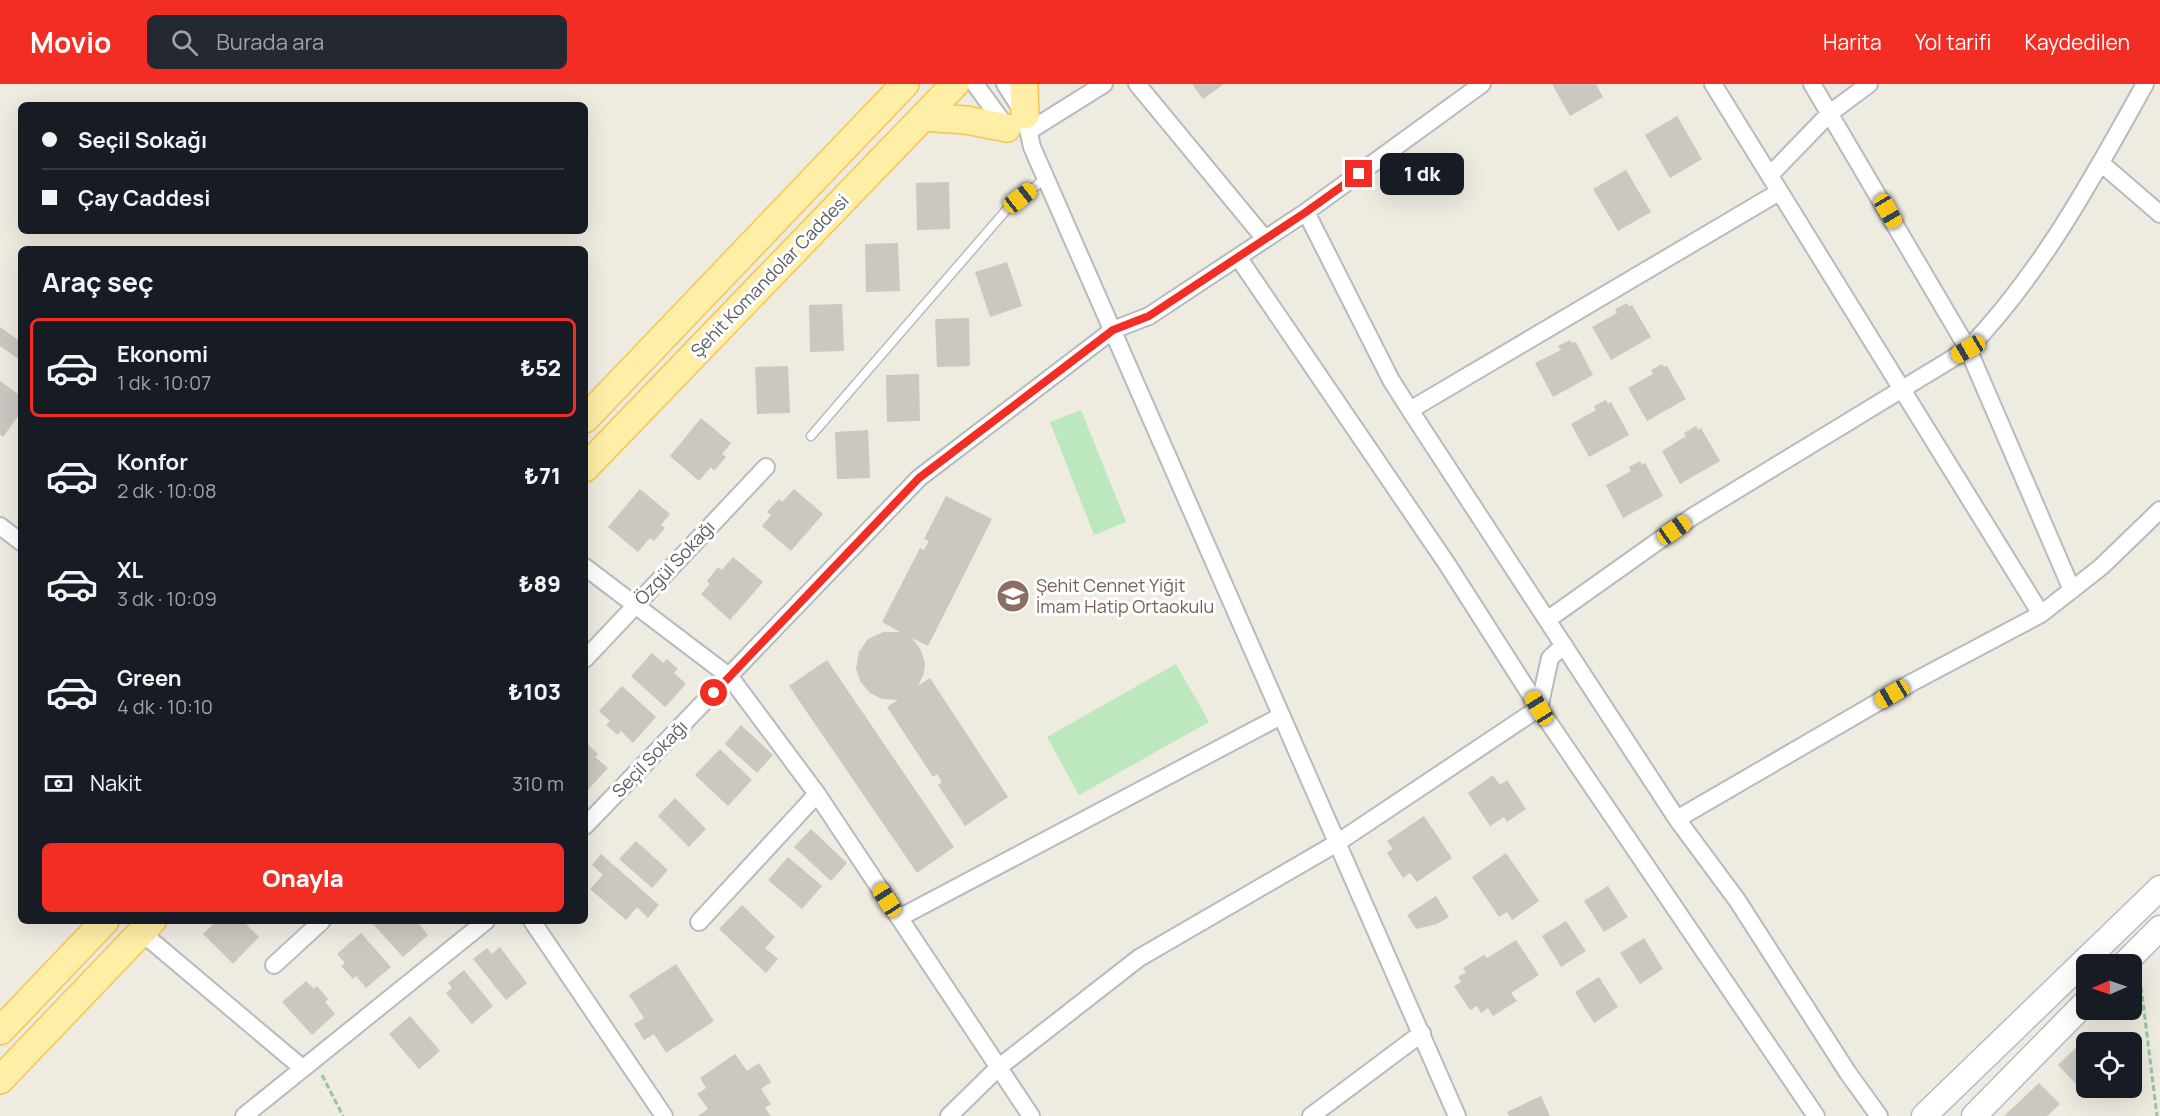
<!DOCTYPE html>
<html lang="tr">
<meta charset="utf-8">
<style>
body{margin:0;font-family:Manrope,sans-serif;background:#242831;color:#f1f3f6;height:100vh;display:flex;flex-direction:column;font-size:22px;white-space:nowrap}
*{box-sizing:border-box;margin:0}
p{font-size:20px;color:#9ea1a6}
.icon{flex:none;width:33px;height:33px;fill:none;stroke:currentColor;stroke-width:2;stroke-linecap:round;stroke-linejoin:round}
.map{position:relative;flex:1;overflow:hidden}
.side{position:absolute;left:18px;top:162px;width:570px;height:678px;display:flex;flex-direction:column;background:#171b24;border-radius:9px;box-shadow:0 6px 24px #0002}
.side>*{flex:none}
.top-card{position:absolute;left:18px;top:18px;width:570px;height:132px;border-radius:9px;box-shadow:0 6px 24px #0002;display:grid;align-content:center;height:132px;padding:0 24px;background:#171b24}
.needle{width:39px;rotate:268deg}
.fabs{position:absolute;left:2076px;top:870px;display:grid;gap:12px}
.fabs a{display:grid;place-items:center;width:66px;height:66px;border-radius:9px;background:#171b24;box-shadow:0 6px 24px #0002;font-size:30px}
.end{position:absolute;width:27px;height:27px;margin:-14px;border:8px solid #f22e24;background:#fff;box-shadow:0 0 0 3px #fff}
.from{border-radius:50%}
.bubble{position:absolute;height:42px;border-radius:9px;background:#171b24;box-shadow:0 6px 24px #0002;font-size:20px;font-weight:800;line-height:42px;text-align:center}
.car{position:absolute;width:18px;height:36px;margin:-18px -9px;border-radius:8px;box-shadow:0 0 4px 2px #0007;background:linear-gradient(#f5c518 24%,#345 0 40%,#f5c518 0 76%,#345 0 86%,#f5c518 0)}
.top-card b{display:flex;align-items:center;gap:21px;height:57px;font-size:22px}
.top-card b+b{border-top:2px solid #363941}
.top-card i{width:15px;height:15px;background:#f1f3f6}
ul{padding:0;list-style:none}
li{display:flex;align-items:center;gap:18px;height:99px;margin:0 12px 9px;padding:0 12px;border:3px solid transparent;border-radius:9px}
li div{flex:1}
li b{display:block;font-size:22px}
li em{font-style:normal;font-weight:800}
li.active{border-color:#f22e24}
li>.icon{width:54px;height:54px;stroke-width:1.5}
h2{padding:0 24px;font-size:27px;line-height:72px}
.pay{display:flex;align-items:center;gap:15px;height:66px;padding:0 24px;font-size:22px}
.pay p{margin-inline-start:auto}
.cta{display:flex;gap:12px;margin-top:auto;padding:12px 24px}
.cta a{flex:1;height:69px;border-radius:9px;background:#f22e24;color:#fff;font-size:24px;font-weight:800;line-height:69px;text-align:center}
header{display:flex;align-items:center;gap:36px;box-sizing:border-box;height:84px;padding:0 30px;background:#f22e24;color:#fff}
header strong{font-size:28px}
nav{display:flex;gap:33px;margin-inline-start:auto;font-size:21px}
.search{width:420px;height:54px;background:#242831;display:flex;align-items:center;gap:15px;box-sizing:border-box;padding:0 21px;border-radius:9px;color:#9ea1a6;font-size:22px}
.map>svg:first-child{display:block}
.green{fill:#bde7bc}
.building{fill:#cbc7c1}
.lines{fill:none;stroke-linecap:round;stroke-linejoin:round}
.lane-casing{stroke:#b7babf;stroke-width:11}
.street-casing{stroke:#b7babf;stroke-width:20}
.secondary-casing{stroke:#b7bbc1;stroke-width:27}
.primary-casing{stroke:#f8c550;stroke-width:30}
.path{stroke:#94c6a0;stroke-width:3;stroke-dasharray:6 3;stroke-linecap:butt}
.lane{stroke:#fff;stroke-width:8}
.street{stroke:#fff;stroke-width:16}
.secondary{stroke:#fff;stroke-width:24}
.primary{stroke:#ffeea5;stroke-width:27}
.route{stroke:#f22e24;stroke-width:8}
.labels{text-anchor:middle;stroke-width:6;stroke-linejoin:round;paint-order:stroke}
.street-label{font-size:18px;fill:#5a5e63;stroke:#fff}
.education-label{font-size:18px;fill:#785e54;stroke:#fff;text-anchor:start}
</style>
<header>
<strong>Movio</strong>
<div class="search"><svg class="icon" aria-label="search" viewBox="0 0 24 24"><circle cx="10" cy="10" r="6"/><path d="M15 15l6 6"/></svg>Burada ara</div>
<nav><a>Harita</a><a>Yol tarifi</a><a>Kaydedilen</a></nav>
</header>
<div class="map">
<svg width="2160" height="1032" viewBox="0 0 2160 1032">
<rect width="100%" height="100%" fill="#eeebe1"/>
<path class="green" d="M1081,326L1126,438L1094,451L1050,338Z
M1176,580L1209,638L1079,711L1047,653Z"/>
<path class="building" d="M1192,0H1224L1203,15Z
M1552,0H1596L1603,13L1570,32Z
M1677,32L1702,75L1670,94L1645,51Z
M1626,86L1651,128L1618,147L1593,105Z
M949,98L950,145L917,146L916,99Z
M898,159L900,207L866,208L865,160Z
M1007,178L1022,222L990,233L975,188Z
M1627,219L1629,222L1632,221L1651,253L1611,276L1592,243L1617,229L1615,225Z
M842,220L844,267L810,268L809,221Z
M969,234L970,282L937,283L935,235Z
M0,243L21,258V277L0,262Z
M1570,256L1572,259L1576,258L1593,291L1553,313L1535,279L1561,266L1558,262Z
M1662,280L1664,283L1667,282L1686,315L1647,337L1628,304L1653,290L1651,286Z
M788,282L790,329L757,330L755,283Z
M919,290L920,337L887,338L886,291Z
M0,297L21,312V328L3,353L0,351Z
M1606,316L1608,320L1611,318L1629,351L1589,373L1571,340L1596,326L1594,322Z
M701,334L731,359L722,370L726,373L714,387L711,383L699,397L670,372Z
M1696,342L1698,346L1701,344L1720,377L1680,400L1662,367L1686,352L1684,349Z
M868,346L870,394L837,395L835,348Z
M1640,377L1642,381L1645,379L1663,412L1623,434L1606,401L1631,387L1629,383Z
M640,405L670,430L661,441L665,444L654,457L650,454L638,468L608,443Z
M794,405L823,430L791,467L762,442L771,431L767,428L779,415L782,418Z
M946,412L992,435L928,562L912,554L921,566L925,579L924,589L918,602L930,594L1008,713L965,742L938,701L942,698L937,690L933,693L887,623L898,616L882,615L870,609L860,597L856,584L859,568L868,555L883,548H900L882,538L920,464L924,466L929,457L924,455Z
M733,473L763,498L730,536L701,510L710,500L707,497L718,483L722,486Z
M652,569L663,579L667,575L678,585L674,589L686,600L665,623L631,592Z
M827,576L954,763L917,789L789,602Z
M622,602L656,633L633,659L621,647L618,651L606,641L610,637L599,627Z
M741,641L773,671L757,689L725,660Z
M587,660L598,670L595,673L608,684L585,709Z
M720,665L752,696L728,722L695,691Z
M1493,691L1500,701L1507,696L1526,725L1507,738L1504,733L1490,742L1468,709Z
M675,714L706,745L689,763L658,732Z
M1424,732L1452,774L1417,798L1410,789L1403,794L1387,769L1393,765L1387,757Z
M811,745L847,779L831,797L794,763Z
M636,757L668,786L652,804L619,775Z
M1506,769L1539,817L1512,836L1507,828L1499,833L1472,793Z
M601,770L659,821L648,834L637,823L626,836L590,805L603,791L592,781Z
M788,773L822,802L802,825L768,796Z
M1608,802L1628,833L1604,848L1584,817Z
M1436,812L1449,833L1437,840L1416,845L1407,831Z
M742,821L775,853L765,864L778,875L766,889L719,845Z
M216,837H243L259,853L233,880L203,850Z
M376,837H422L419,840L428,851L403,873L373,840Z
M1566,837L1586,867L1561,883L1542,852Z
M361,849L391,883L366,904L356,892L353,895L341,882L345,879L337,870Z
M1644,854L1663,885L1640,900L1620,869Z
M1516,856L1539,891L1511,909L1517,917L1493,932L1488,924L1481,929L1477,922L1470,926L1454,902L1461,898L1458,893L1466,888L1463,884L1484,871L1487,874Z
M500,863L527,899L506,916L473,875L487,864L492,870Z
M676,880L714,937L666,969L654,950L644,956L634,940L644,934L629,911Z
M464,886L493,922L472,940L446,909L452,904L448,899Z
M1599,893L1618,923L1594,939L1575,908Z
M306,897L314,905L317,902L328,915L325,918L335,930L312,951L282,918Z
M410,932L440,967L419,985L389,950Z
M2093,947L2104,958H2086V995L2079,1003L2058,981Z
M735,970L747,987L759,979L771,998L761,1005L771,1020L765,1024L771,1032H698L708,1025L697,1010L706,1004L700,994Z
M2039,999L2060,1020L2047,1032H2004Z
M1541,1012L1550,1032H1509L1507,1028Z"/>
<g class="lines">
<g class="lane-casing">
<path id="lane" d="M811,352L1008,124L1046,94"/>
</g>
<g class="street-casing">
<path id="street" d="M975,0L1007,44
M1005,0L1025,31L1032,63L1457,1032
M1137,0L1265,155
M1713,0L2041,530
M1812,0L1968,265L2072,506
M1029,47L1104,0
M2101,79L2160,130
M1770,91L1830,29L1869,0
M1306,128L1391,296L1410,326L1677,735L1737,816L1848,989L1879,1032
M1238,173L1447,480L1539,624L1816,1032
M1410,326L1779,108
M0,442L21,458
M585,483L730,593L817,710L1031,1032
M1547,536L1692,433L1968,265C2042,188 2094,92 2145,0
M585,575L766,383
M1677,735L1911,599L2041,530L2101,483L2160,426
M585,742L919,394L1113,246L1149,232L1306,128L1482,0
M899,834L1281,632
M532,837L664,1032
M699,838L817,710
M141,848L301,983
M274,881L322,837
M244,1032L486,837
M949,1032L998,984L1139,874L1337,759L1539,624L1550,574L1564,561
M1311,1032L1422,949"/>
</g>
<g class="secondary-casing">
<path id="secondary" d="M2124,880L2160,844
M1924,1032L2160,804
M1974,1032L2086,918"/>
</g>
<g class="primary-casing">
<path id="primary" d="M1024,0L1025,31
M923,33L966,36L1007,44
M585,335L905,0
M585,384L955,0
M0,947L105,837
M0,996L152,837"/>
</g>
<path class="path" d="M2140,894L2157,1032
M322,991L343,1032"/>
<use href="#lane" class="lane"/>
<use href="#street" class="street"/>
<use href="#secondary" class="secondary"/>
<use href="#primary" class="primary"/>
</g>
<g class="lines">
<path class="route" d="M714,609L919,394L1113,246L1149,232L1306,128L1359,90"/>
</g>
<defs>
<g id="school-disc" transform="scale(1.725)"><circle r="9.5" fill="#8d6e63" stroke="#fff"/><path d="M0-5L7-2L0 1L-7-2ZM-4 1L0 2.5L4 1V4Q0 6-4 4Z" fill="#fff"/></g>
</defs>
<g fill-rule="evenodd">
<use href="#school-disc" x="1013" y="512"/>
</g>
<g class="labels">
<g class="street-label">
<text transform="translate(770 192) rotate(-46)" y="6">Şehit Komandolar Caddesi</text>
<text transform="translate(675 479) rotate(-47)" y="6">Özgül Sokağı</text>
<text transform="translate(650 675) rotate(-46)" y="6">Seçil Sokağı</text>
</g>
<g class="education-label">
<text x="1036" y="508">Şehit Cennet Yiğit<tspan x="1036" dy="21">İmam Hatip Ortaokulu</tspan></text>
</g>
</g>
</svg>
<div class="fabs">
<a><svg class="needle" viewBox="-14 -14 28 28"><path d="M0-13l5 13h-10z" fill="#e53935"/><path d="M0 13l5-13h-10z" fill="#9ea1a6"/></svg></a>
<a><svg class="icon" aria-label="locate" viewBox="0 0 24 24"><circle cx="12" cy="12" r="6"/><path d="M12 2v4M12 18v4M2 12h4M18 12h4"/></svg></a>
</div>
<i class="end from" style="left:714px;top:609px"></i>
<i class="end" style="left:1359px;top:90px"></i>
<div class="bubble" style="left:1380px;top:69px;width:84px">1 dk</div>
<i class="car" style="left:1020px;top:114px;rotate:52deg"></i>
<i class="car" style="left:1888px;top:127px;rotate:150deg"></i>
<i class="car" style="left:1968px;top:265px;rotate:240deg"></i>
<i class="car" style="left:1674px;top:446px;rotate:55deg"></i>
<i class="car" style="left:1892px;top:610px;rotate:240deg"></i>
<i class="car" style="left:1539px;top:624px;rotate:328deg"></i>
<i class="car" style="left:887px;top:816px;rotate:327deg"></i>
<div class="top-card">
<b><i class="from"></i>Seçil Sokağı</b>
<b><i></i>Çay Caddesi</b>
</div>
<section class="side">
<h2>Araç seç</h2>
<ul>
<li class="active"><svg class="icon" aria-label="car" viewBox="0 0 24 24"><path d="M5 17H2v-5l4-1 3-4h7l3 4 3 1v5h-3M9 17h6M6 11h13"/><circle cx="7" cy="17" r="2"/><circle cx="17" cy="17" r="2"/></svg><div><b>Ekonomi</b><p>1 dk · 10:07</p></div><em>₺52</em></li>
<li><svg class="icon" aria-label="car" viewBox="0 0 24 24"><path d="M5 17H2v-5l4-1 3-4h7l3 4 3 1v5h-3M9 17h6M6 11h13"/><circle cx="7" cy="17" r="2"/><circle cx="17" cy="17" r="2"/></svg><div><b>Konfor</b><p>2 dk · 10:08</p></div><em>₺71</em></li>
<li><svg class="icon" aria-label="car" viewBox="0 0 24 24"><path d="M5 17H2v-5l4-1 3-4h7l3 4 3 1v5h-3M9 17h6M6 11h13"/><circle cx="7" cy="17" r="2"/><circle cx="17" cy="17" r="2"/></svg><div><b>XL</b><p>3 dk · 10:09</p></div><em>₺89</em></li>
<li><svg class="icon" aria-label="car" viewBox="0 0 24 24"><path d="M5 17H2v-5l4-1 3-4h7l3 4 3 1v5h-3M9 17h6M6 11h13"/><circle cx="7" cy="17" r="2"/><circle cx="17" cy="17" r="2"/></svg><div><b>Green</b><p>4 dk · 10:10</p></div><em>₺103</em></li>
</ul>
<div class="pay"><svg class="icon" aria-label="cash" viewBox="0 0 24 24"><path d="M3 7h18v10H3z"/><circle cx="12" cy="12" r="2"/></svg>Nakit<p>310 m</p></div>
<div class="cta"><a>Onayla</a></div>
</section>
</div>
